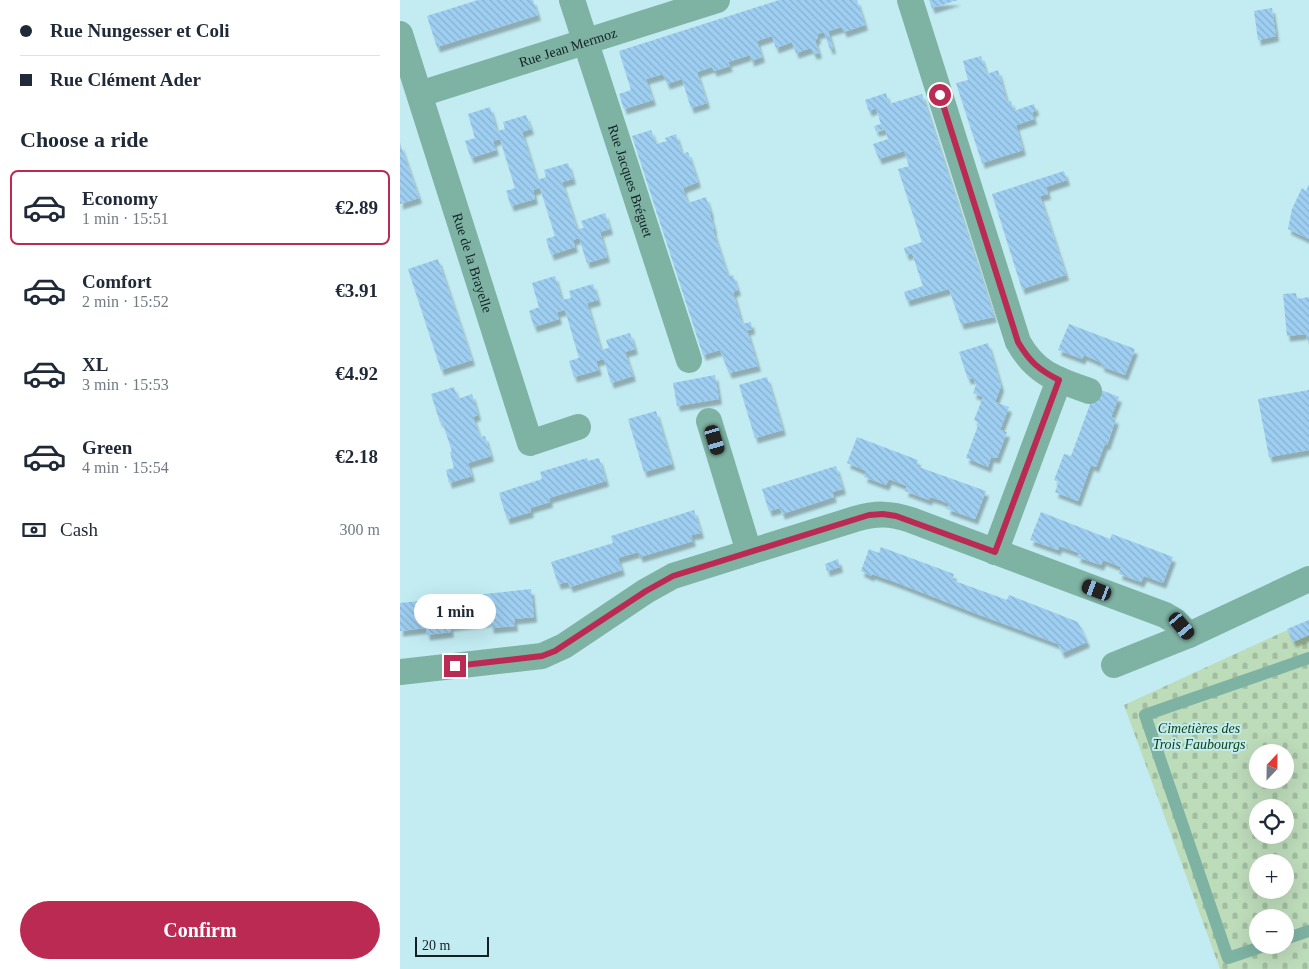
<!DOCTYPE html>
<meta charset="utf-8">
<style>
body{margin:0;font-family:"Times New Roman",serif;background:#f2f2f3;color:#1f2937;height:100vh;display:flex;flex-direction:column;font-size:19px;white-space:nowrap}
*{box-sizing:border-box;margin:0}
p{font-size:16px;color:#747a83}
.icon{flex:none;width:28px;height:28px;fill:none;stroke:currentColor;stroke-width:2;stroke-linecap:round;stroke-linejoin:round}
.map{position:relative;flex:1;overflow:hidden}
.side{display:flex;flex-direction:column;background:#fff;width:400px}
.side>*{flex:none}
.top-card{display:grid;align-content:center;height:110px;padding:0 20px;background:#fff}
.needle{width:32px;rotate:22deg}
.tools{position:absolute;left:849px;top:744px;display:grid;gap:10px}
.tools a{display:grid;place-items:center;width:45px;height:45px;border-radius:50%;background:#fff;box-shadow:0 5px 20px #0002;font-size:25px}
.scale{position:absolute;left:15px;bottom:12px;width:74px;box-sizing:border-box;padding-left:5px;border:2px solid #112123;border-top:0;font-size:14px;line-height:18px;white-space:nowrap;color:#112123;-webkit-text-stroke:4px #c2ebf2;paint-order:stroke}
.end{position:absolute;width:22px;height:22px;margin:-11px;border:6px solid #ba2a52;background:#fff;box-shadow:0 0 0 2px #fff}
.from{border-radius:50%}
.bubble{position:absolute;height:35px;border-radius:18px;background:#fff;box-shadow:0 5px 20px #0002;font-size:16px;font-weight:600;line-height:35px;text-align:center}
.car{position:absolute;width:15px;height:30px;margin:-15px -8px;border-radius:6px;box-shadow:0 0 4px 1px #0007;background:linear-gradient(#222 24%,#8ab4d8 0 40%,#222 0 76%,#8ab4d8 0 86%,#222 0)}
.top-card b{display:flex;align-items:center;gap:18px;height:48px;font-size:19px}
.top-card b+b{border-top:1px solid #e0e1e3}
.top-card i{width:12px;height:12px;background:#1f2937}
ul{padding:0;list-style:none}
li{display:flex;align-items:center;gap:15px;height:75px;margin:0 10px 8px;padding:0 10px;border:2px solid transparent;border-radius:8px}
li div{flex:1}
li b{display:block;font-size:19px}
li em{font-style:normal;font-weight:600}
li.active{border-color:#ba2a52}
li>.icon{width:45px;height:45px;stroke-width:1.5}
h2{padding:0 20px;font-size:22px;line-height:60px}
.pay{display:flex;align-items:center;gap:12px;height:55px;padding:0 20px;font-size:19px}
.pay p{margin-inline-start:auto}
.button{display:flex;gap:10px;margin-top:auto;padding:10px 20px}
.button a{flex:1;height:58px;border-radius:30px;background:#ba2a52;color:#fff;font-size:20px;font-weight:600;line-height:58px;text-align:center}
main{display:flex;flex:1;min-height:0}
.map>svg:first-child{display:block}
.cemetery{fill:url(#cemetery-stones);fill-rule:evenodd}
.building{fill:url(#building-back-hatch);filter:url(#shadow)}
.lines{fill:none;stroke-linecap:round;stroke-linejoin:round}
.service{stroke:#7eb2a3;stroke-width:12}
.minor{stroke:#7eb2a3;stroke-width:26}
.route{stroke:#ba2a52;stroke-width:6}
.labels{text-anchor:middle;stroke-width:4;stroke-linejoin:round;paint-order:stroke}
.street-label{font-size:14px;fill:#112123;stroke:#c2ebf2}
.park-label{font-size:14px;font-style:italic;fill:#0f430d;stroke:#c2ebf2}
</style>
<main>
<section class="side">
<div class="top-card">
<b><i class="from"></i>Rue Nungesser et Coli</b>
<b><i></i>Rue Clément Ader</b>
</div>
<h2>Choose a ride</h2>
<ul>
<li class="active"><svg class="icon" aria-label="car" viewBox="0 0 24 24"><path d="M5 17H2v-5l4-1 3-4h7l3 4 3 1v5h-3M9 17h6M6 11h13"/><circle cx="7" cy="17" r="2"/><circle cx="17" cy="17" r="2"/></svg><div><b>Economy</b><p>1 min · 15:51</p></div><em>€2.89</em></li>
<li><svg class="icon" aria-label="car" viewBox="0 0 24 24"><path d="M5 17H2v-5l4-1 3-4h7l3 4 3 1v5h-3M9 17h6M6 11h13"/><circle cx="7" cy="17" r="2"/><circle cx="17" cy="17" r="2"/></svg><div><b>Comfort</b><p>2 min · 15:52</p></div><em>€3.91</em></li>
<li><svg class="icon" aria-label="car" viewBox="0 0 24 24"><path d="M5 17H2v-5l4-1 3-4h7l3 4 3 1v5h-3M9 17h6M6 11h13"/><circle cx="7" cy="17" r="2"/><circle cx="17" cy="17" r="2"/></svg><div><b>XL</b><p>3 min · 15:53</p></div><em>€4.92</em></li>
<li><svg class="icon" aria-label="car" viewBox="0 0 24 24"><path d="M5 17H2v-5l4-1 3-4h7l3 4 3 1v5h-3M9 17h6M6 11h13"/><circle cx="7" cy="17" r="2"/><circle cx="17" cy="17" r="2"/></svg><div><b>Green</b><p>4 min · 15:54</p></div><em>€2.18</em></li>
</ul>
<div class="pay"><svg class="icon" aria-label="cash" viewBox="0 0 24 24"><path d="M3 7h18v10H3z"/><circle cx="12" cy="12" r="2"/></svg>Cash<p>300 m</p></div>
<div class="button"><a>Confirm</a></div>
</section>
<div class="map">
<svg width="909" height="969" viewBox="0 0 909 969">
<defs>
<pattern id="cemetery-stones" width="16" height="16" patternUnits="userSpaceOnUse" patternTransform="scale(1.25)"><rect width="16" height="16" fill="#bddcba"/><path d="M2 7V4a2 2 0 0 1 4 0v3zM10 15v-3a2 2 0 0 1 4 0v3z" fill="#a1bca0"/></pattern>
<pattern id="building-back-hatch" width="6" height="6" patternUnits="userSpaceOnUse" patternTransform="scale(1.25)"><rect width="6" height="6" fill="#9ecef1"/><path d="M-1 5l2 2M0 0l6 6M5-1l2 2" fill="none" stroke="#87b1ce"/></pattern>
<filter id="shadow"><feDropShadow dx="3" dy="5.5" stdDeviation="1" flood-color="#0004"/></filter>
</defs>
<rect width="100%" height="100%" fill="#c2ebf2"/>
<path class="cemetery" d="M909,620V969H820L724,705ZM858,752H885V780H858ZM858,808H885V835H858ZM858,862H885V890H858ZM858,918H885V945H858Z"/>
<path class="building" d="M78,0H133L138,15L37,47L27,16Z
M379,0H457L465,25L444,32L442,27L428,31L433,48L430,49L424,32L417,34L418,38L415,40L419,53L414,54L411,48L396,53L392,42L376,48L372,36L357,41L362,57L351,61L350,55L328,62L330,66L314,71L312,67L297,72L307,103L291,108L282,79L267,84L263,74L246,79L253,100L224,109L219,94L231,90L219,51Z
M529,0H558L532,8Z
M872,8L876,36L858,40L854,11Z
M581,56L587,74L598,70L607,102L611,101L614,111L634,104L636,110L632,112L634,119L616,125L623,150L582,163L556,83L568,80L563,61Z
M486,93L489,104L522,94L594,317L561,324L549,289L507,301L504,292L523,286L512,253L506,255L504,248L522,242L498,169L509,166L504,151L479,159L473,144L488,139L485,129L476,131L474,126L481,124L476,108L469,111L465,100Z
M90,107L97,131L105,129L103,122L126,115L131,129L122,132L137,180L146,177L144,170L168,163L173,179L162,182L177,229L184,228L181,221L205,213L210,229L200,232L207,257L187,263L179,238L173,240L175,247L151,255L146,239L155,236L140,188L133,190L135,199L111,206L106,191L115,188L100,139L93,141L96,150L71,158L65,141L75,138L68,114Z
M251,130L256,144L267,141L265,138L276,134L282,154L288,152L298,182L283,188L288,203L306,197L311,213L310,214L314,229L313,230L328,276L333,275L338,290L333,292L342,324L351,322L352,329L347,330L358,366L329,373L320,350L303,355L232,136Z
M0,143L19,198L0,204Z
M664,171L667,180L646,187L648,194L640,196L666,275L622,289L592,194Z
M909,184V239L888,229L892,209L902,188L906,191Z
M38,259L72,360L41,370L8,269Z
M155,276L162,300L171,298L169,291L193,284L198,300L187,303L201,350L209,348L206,340L230,333L235,349L225,352L233,376L211,383L204,359L196,361L199,370L174,377L169,361L179,358L165,310L157,312L159,319L134,327L129,311L139,307L132,283Z
M896,293L897,299L909,297V340H907L906,334L887,336L883,294Z
M669,324L735,349L725,375L701,366L702,363L684,355L682,359L658,350Z
M588,343L601,386L595,402L609,407L600,430L607,432L597,458L591,457L588,467L566,458L579,423L574,420L583,397L573,393L576,385L573,378L568,379L559,352Z
M315,375L319,399L277,406L273,383Z
M367,377L383,430L355,438L339,385Z
M54,387L58,399L72,394L78,415L73,417L80,437L85,436L91,456L68,463L72,476L49,483L46,470L54,468L50,452L52,451L42,421L40,422L31,394Z
M696,388L719,397L711,417L716,419L707,445L705,444L696,467L691,465L678,501L655,492L659,482L654,480L664,454L671,456Z
M909,390V450L869,457L858,399Z
M256,411L272,464L244,472L228,419Z
M457,437L518,460L516,466L586,491L575,519L547,509L549,504L540,500L530,497L529,500L505,491L507,486L489,479L486,485L464,477L466,471L447,463Z
M187,458L188,461L199,458L206,481L149,498L150,502L130,508L131,512L107,519L99,493L142,479L140,472Z
M436,466L443,489L432,492L434,497L382,514L380,508L369,511L362,489Z
M294,510L301,533L291,535L293,541L240,557L238,552L218,558L222,570L170,587L168,582L158,584L151,562L213,543L211,536Z
M641,512L710,539L712,534L773,557L763,583L744,576L741,582L719,574L721,567L703,560L701,565L677,557L679,553L659,546L658,550L630,540Z
M481,547L554,574L552,580L607,600L609,595L678,622L687,642L662,653L658,644L577,614L495,582L472,574L471,576L461,571L469,549L479,553Z
M438,559L440,567L427,571L425,564Z
M131,589L134,617L114,619L115,626L91,628L90,621L50,626L51,632L27,635L26,628L0,631V603Z
M909,620V635L893,642L887,629Z"/>
<g class="lines">
<path class="service" d="M885,939L909,931
M867,945L828,958L745,715L909,658"/>
<g class="minor">
<path id="s1" d="M172,0L289,360"/>
<path d="M510,0L618,342C636,374 656,379 689,391"/>
<path id="s2" d="M0,34L130,443L178,427"/>
<path id="s3" d="M20,94L317,0"/>
<path d="M309,421L349,552"/>
<path d="M595,552L659,380"/>
<path d="M714,665L789,635L909,579"/>
<path d="M0,672L142,656L164,646L246,591L273,576L455,519C476,513 490,513 511,520L765,615L775,621L789,635"/>
</g>
</g>
<g class="lines">
<path class="route" d="M55,666L142,656L155,651L246,591L273,576L469,515L483,514L496,516L595,552L659,380C639,370 629,361 618,342L540,95"/>
</g>
<g class="labels">
<g class="street-label">
<text dy="5" stroke="none"><textPath href="#s3" startOffset="155">Rue Jean Mermoz</textPath></text>
<text dy="5" stroke="none"><textPath href="#s1" startOffset="190">Rue Jacques Bréguet</textPath></text>
<text dy="5" stroke="none"><textPath href="#s2" startOffset="240">Rue de la Brayelle</textPath></text>
</g>
<g class="park-label">
<text x="799" y="733">Cimetières des<tspan x="799" dy="16">Trois Faubourgs</tspan></text>
</g>
</g>
</svg>
<div class="tools">
<a><svg class="needle" viewBox="-14 -14 28 28"><path d="M0-13l5 13h-10z" fill="#e53935"/><path d="M0 13l5-13h-10z" fill="#747a83"/></svg></a>
<a><svg class="icon" aria-label="locate" viewBox="0 0 24 24"><circle cx="12" cy="12" r="6"/><path d="M12 2v4M12 18v4M2 12h4M18 12h4"/></svg></a>
<a>+</a>
<a>−</a>
</div>
<div class="scale">20 m</div>
<i class="end from" style="left:540px;top:95px"></i>
<i class="end" style="left:55px;top:666px"></i>
<div class="bubble" style="left:14px;top:594px;width:82px">1 min</div>
<i class="car" style="left:315px;top:440px;rotate:163deg"></i>
<i class="car" style="left:697px;top:590px;rotate:291deg"></i>
<i class="car" style="left:782px;top:626px;rotate:140deg"></i>
</div>
</main>
